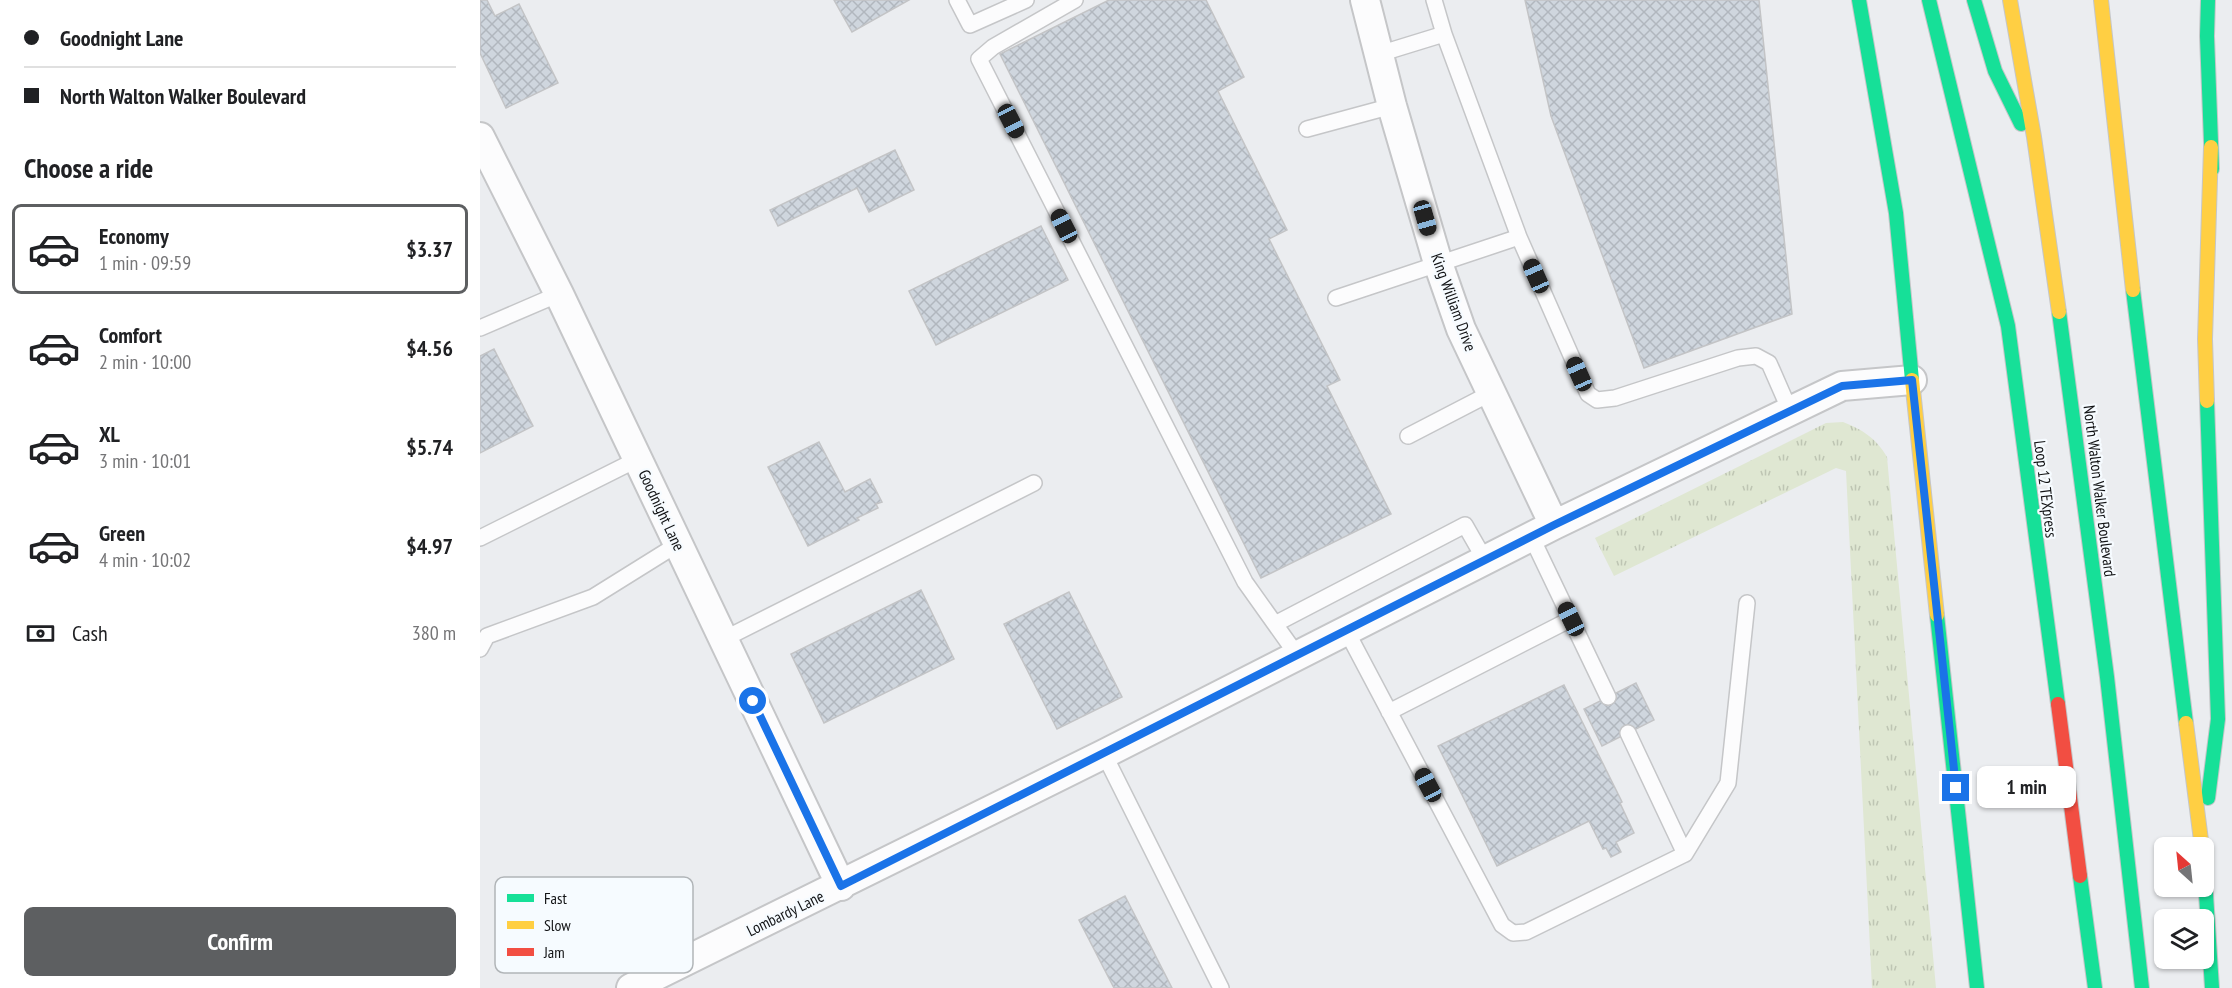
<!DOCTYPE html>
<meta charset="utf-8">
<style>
body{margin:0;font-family:"PT Sans Narrow",sans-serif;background:#f6f6f6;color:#202124;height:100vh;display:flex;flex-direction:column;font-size:22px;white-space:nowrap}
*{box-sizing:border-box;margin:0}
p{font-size:20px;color:#757577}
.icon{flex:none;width:33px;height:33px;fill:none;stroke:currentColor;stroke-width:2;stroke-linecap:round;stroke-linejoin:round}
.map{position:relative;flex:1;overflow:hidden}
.sheet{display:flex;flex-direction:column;background:#fff;width:480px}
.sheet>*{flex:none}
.banner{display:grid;align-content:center;height:132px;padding:0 24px;background:#fff}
.needle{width:39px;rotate:333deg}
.buttons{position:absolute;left:1674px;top:837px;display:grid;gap:12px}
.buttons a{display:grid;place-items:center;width:60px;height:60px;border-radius:9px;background:#fff;box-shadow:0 2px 4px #0004;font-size:30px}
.end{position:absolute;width:27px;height:27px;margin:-14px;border:8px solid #1a73e8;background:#fff;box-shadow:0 0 0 3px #fff}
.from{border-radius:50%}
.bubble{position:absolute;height:42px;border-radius:9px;background:#fff;box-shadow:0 2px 4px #0004;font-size:20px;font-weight:700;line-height:42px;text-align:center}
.car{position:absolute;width:18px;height:36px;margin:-18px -9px;border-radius:8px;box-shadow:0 0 4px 2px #0007;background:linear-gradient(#222 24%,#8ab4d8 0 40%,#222 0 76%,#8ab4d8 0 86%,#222 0)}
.banner b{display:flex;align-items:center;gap:21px;height:57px;font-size:22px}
.banner b+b{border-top:2px solid #e0e0e0}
.banner i{width:15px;height:15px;background:#202124}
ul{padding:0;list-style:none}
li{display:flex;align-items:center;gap:18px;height:90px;margin:0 12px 9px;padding:0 12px;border:3px solid transparent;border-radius:9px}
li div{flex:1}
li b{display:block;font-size:22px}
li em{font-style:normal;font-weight:700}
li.selected{border-color:#5d5f61}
li>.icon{width:54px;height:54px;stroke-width:1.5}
h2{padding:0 24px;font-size:27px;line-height:72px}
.pay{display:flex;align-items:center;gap:15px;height:66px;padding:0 24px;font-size:22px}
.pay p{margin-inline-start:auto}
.cta{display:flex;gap:12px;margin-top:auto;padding:12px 24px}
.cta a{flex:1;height:69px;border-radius:9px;background:#5d5f61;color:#fff;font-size:24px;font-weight:700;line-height:69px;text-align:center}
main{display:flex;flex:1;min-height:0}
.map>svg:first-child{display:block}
.grass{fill:url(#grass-tufts)}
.building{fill:url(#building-cross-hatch);stroke:#c3c4c6;stroke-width:1.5}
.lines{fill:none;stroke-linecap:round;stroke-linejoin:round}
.lane-casing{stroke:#c5c6c8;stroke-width:18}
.street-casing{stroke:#c5c6c8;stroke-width:32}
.fast-casing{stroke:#c5c6c8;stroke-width:16}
.slow-casing{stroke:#c5c6c8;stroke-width:16}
.jam-casing{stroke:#c5c6c8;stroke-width:16}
.lane{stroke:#fcfcfd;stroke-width:15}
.street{stroke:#fcfcfd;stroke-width:28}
.fast{stroke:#16e098;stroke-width:14}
.slow{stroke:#ffcf43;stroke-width:14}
.jam{stroke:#f24e42;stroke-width:14}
.route{stroke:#1a73e8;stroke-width:8}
.labels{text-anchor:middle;stroke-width:4.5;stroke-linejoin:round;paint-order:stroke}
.street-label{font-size:16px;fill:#111214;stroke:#f6fbff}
.key{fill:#f6fbff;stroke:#b1b5b8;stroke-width:1.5}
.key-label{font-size:16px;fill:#111214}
</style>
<main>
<section class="sheet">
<div class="banner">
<b><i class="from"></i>Goodnight Lane</b>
<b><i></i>North Walton Walker Boulevard</b>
</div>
<h2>Choose a ride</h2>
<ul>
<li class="selected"><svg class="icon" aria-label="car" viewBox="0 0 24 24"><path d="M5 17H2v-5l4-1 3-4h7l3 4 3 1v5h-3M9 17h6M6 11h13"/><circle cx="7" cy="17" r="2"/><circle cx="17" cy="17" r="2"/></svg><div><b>Economy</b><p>1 min · 09:59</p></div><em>$3.37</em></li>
<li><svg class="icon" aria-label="car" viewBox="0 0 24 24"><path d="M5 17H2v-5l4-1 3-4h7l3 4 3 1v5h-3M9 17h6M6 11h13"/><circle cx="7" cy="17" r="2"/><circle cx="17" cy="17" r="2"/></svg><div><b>Comfort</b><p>2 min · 10:00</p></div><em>$4.56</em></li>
<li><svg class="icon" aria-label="car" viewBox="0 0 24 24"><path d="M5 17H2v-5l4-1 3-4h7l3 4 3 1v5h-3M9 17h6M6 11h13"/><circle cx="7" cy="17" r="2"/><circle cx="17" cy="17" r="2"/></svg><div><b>XL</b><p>3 min · 10:01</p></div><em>$5.74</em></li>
<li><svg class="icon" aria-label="car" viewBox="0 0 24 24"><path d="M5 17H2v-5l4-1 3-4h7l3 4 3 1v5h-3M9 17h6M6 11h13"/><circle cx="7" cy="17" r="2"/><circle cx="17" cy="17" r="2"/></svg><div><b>Green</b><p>4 min · 10:02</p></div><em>$4.97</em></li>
</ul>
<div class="pay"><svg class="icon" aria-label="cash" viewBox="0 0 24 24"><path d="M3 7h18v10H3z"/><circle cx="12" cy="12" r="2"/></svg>Cash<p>380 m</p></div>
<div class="cta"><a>Confirm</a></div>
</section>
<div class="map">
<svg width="1752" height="988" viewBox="0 0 1752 988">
<defs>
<pattern id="grass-tufts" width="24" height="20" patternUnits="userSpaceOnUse" patternTransform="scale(1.5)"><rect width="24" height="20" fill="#dfe7d2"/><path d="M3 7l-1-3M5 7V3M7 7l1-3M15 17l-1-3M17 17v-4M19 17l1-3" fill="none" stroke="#bec5b3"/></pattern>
<pattern id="building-cross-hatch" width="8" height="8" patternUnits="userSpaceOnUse" patternTransform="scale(1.5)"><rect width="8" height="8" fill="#cfd6de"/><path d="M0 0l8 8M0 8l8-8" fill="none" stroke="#b1b7be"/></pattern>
</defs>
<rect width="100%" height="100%" fill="#ebedf0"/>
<path class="grass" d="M1363,422C1383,430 1396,438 1407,457L1456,988H1392L1366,471L1356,468L1134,576L1115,538L1346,423Z"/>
<path class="building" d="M0,0H7L15,16L39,4L78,83L26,108L0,53Z
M354,0H429L372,32Z
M629,0H726L764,77L738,91L807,230L789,239L860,380L847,386L911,514L781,578L520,54Z
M1045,0H1279L1312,314L1164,368L1071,116Z
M415,150L434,190L389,212L377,188L298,226L290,210Z
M561,226L588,280L456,345L429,291Z
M14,349L53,426L0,453V356Z
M339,442L365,492L390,479L402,502L396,504L398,508L377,518L379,520L328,546L288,467Z
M441,590L474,659L344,723L311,654Z
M589,592L642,697L577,729L524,624Z
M1156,683L1174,720L1122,746L1104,709Z
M1084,685L1142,802L1140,803L1154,833L1136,842L1141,852L1131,857L1126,848L1123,849L1109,821L1017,866L958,746Z
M645,896L692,988H634L599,920Z"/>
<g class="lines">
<g class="lane-casing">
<path id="lane" d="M477,0L490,25L546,0
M595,0L513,47L499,59L765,582L817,655
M954,0L964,34L1039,237L1108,394L1117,400L1135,398L1258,358L1276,356L1289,363L1310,411
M899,54L964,34
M827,129L912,106
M856,298L1039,237
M0,328L79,294
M928,436L1011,393
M1051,536L1128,697
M0,538L158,459
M795,624L985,525L1005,560
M866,630L1022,925L1033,933L1046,932L1205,854
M244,639L554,483
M0,649L7,636L113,597L198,544
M909,712L1091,619
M1148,733L1205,854L1248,783L1267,603
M624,754L741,988"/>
</g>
<g class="street-casing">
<path id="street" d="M885,0L912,106L958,263L981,329L1074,525
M0,137L79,294L361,886
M151,988L624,754L1074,525L1362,386L1432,380"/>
</g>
<g class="fast-casing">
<path id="fast" d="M1379,0L1416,213L1432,380
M1449,0L1528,326L1578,704
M1494,0L1515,71L1541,124
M1728,0L1727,36L1732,169
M1653,290L1706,723
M1579,312L1627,677L1662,988
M1727,401L1738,719L1728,798
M1457,615L1497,988
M1724,863L1732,988
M1600,876L1615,988"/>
</g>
<g class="slow-casing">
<path id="slow" d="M1530,0L1554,137L1579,312
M1621,0L1653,290
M1432,380L1457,615
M1727,401L1725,339L1731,147
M1706,723L1722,848"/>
</g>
<g class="jam-casing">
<path id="jam" d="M1578,704L1600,876"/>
</g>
<use href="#lane" class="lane"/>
<use href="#street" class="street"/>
<use href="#fast" class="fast"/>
<use href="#slow" class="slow"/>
<use href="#jam" class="jam"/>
</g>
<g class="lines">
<path class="route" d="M273,701L361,886L1074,525L1362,386L1432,380L1476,788"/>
</g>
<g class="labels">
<g class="street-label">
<text transform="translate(974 302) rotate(70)" y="6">King William Drive</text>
<text transform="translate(1566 489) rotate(83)" y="6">Loop 12 TEXpress</text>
<text transform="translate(1620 491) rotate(83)" y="6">North Walton Walker Boulevard</text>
<text transform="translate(182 510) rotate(65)" y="6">Goodnight Lane</text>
<text transform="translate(305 913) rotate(-26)" y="6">Lombardy Lane</text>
</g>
</g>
<rect x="15" y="877" width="198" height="96" rx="9" class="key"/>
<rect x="27" y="894" width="27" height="8" fill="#16e098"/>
<rect x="27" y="921" width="27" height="8" fill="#ffcf43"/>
<rect x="27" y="948" width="27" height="8" fill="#f24e42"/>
<g class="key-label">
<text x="64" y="904">Fast</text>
<text x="64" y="931">Slow</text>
<text x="64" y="958">Jam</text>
</g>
</svg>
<div class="buttons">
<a><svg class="needle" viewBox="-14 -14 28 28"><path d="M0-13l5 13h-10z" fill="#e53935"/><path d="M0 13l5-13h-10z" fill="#757577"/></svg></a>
<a><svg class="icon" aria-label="layers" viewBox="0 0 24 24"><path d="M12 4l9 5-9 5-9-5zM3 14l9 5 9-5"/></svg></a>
</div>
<i class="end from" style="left:273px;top:701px"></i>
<i class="end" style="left:1476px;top:788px"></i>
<div class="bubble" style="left:1497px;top:766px;width:99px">1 min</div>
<i class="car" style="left:531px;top:121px;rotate:153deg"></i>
<i class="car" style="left:945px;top:218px;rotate:164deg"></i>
<i class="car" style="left:584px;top:226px;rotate:333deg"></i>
<i class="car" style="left:1056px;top:276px;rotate:336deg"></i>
<i class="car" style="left:1099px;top:374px;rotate:336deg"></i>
<i class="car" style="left:1091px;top:619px;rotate:334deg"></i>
<i class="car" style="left:948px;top:785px;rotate:332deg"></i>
</div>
</main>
